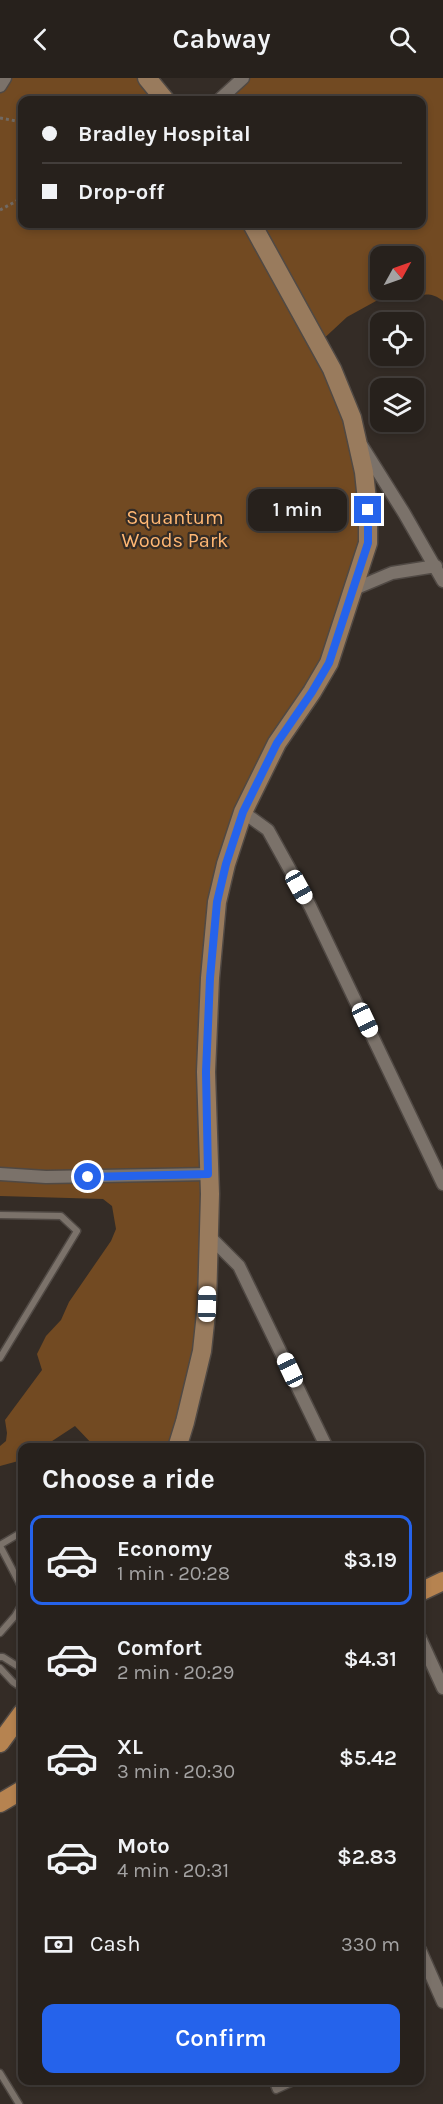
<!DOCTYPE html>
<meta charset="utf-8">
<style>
body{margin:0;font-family:Karla,sans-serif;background:#332e29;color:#f1f3f6;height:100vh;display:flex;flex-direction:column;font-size:22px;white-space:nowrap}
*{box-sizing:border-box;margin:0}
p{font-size:20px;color:#a4a3a3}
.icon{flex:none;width:33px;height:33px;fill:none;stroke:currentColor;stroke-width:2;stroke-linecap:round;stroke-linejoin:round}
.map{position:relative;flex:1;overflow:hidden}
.panel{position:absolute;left:18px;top:1365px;width:406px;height:642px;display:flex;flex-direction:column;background:#27211c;border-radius:12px;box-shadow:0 3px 9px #0003,0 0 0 2px #433e3b}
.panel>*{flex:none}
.banner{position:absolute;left:18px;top:18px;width:408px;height:132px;border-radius:12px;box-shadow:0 3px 9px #0003,0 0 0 2px #433e3b;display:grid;align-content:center;height:132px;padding:0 24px;background:#27211c}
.needle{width:39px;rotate:50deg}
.tools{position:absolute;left:370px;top:168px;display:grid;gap:12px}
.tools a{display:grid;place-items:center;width:54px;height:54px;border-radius:12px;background:#27211c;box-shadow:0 3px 9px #0003,0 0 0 2px #433e3b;font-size:30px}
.end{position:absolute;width:27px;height:27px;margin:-14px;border:8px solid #2563eb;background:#fff;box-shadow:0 0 0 3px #fff}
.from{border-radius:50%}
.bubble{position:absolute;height:42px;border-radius:12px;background:#27211c;box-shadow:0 3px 9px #0003,0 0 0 2px #433e3b;font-size:20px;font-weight:600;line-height:42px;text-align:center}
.car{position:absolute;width:18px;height:36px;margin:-18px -9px;border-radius:8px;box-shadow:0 0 4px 2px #0007;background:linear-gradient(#fff 24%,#345 0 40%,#fff 0 76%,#345 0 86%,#fff 0)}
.banner b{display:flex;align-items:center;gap:21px;height:57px;font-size:22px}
.banner b+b{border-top:2px solid #433e3b}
.banner i{width:15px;height:15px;background:#f1f3f6}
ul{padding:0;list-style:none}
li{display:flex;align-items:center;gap:18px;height:90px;margin:0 12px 9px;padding:0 12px;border:3px solid transparent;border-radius:12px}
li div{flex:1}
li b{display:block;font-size:22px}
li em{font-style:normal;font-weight:600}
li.on{border-color:#2563eb}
li>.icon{width:54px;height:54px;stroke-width:1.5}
h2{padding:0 24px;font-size:27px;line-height:72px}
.pay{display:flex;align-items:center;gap:15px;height:66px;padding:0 24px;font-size:22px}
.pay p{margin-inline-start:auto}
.primary-button{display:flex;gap:12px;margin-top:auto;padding:12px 24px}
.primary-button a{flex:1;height:69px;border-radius:12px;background:#2563eb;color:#fff;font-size:24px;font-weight:600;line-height:69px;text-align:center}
header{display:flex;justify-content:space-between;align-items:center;height:78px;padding:0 24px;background:#27211c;font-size:27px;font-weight:600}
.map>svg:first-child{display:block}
.green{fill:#724a22;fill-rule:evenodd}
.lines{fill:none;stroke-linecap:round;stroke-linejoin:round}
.lane-casing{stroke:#504944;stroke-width:9}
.street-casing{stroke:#504944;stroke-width:15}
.secondary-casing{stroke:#504944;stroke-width:21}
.primary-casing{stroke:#504944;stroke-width:21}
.path{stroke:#716a64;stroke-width:3;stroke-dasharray:3 3;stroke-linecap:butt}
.lane{stroke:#7b726a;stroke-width:6}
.street{stroke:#7b726a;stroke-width:12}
.secondary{stroke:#997b5d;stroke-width:18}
.primary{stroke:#b68350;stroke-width:18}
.route{stroke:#2563eb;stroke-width:8}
.labels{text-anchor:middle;stroke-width:4.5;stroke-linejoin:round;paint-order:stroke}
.park-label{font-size:20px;fill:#ffb773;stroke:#342c26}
</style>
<header><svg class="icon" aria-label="back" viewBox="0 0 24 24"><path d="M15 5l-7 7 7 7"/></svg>Cabway<svg class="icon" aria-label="search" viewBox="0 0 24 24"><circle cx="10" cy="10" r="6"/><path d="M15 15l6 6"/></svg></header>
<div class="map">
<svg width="443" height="2026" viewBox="0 0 443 2026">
<rect width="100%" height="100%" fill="#342c26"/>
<path class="green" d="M0,0H149L168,22H22V146H422V22H218L242,0H443V223C429,212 419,217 403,224L392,218L376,223L347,239L319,265L366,400L353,529L277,663L216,830L208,1203L178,1369H95L75,1348L43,1369L22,1370V1382L0,1388V1368L6,1363L7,1355L5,1342L42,1292L37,1276L46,1258L61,1242L69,1224L111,1163L116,1151L112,1128L103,1121L0,1118ZM381,178H414V212H381Z"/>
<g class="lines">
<g class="lane-casing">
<path id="lane" d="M0,1137L61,1138L77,1153L0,1280
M0,1467L22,1454
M0,1468L22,1510
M0,1555L15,1538L22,1526
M0,1579H3L22,1591
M0,1590L13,1604L22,1610
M0,1995L19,2026
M272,2002L276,2012L298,2002"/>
</g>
<g class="street-casing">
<path id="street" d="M0,8L5,0
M219,22L243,0
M362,368L404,435L443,503
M354,511L392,495L436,488
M243,734L268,752L310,828L443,1106
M0,1096L46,1099L209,1096
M208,1157L239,1188L327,1370
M420,1560L443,1610
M420,1872L443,1924"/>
</g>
<g class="secondary-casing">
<path id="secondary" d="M147,0L165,22
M177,1370L185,1344L202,1273L207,1226L210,1116L206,994L210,900L217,824L226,786L243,734L277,665L312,614L329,585L368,465V432L364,394L352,340L332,291L252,146"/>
</g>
<g class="primary-casing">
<path id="primary" d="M420,1514L443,1503
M0,1665L22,1635
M0,1725L22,1712"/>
</g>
<path class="path" d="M0,40L22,44
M0,132L22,120"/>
<use href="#lane" class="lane"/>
<use href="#street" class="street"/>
<use href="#secondary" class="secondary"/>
<use href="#primary" class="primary"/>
</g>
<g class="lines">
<path class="route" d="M88,1099L208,1096L206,994L210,900L217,824L226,786L243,734L277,665L312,614L329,585L368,465V432"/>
</g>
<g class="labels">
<g class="park-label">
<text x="175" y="446">Squantum<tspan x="175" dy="23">Woods Park</tspan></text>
</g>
</g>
</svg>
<div class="tools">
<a><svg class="needle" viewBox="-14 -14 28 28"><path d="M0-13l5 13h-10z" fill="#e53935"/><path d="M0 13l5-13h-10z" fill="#a4a3a3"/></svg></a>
<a><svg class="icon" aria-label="locate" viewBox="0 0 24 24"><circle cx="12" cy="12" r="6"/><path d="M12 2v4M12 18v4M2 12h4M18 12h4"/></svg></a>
<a><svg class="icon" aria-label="layers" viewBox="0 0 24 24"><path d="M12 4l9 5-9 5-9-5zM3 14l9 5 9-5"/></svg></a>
</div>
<i class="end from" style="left:88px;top:1099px"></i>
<i class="end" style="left:368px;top:432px"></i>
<div class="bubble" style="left:248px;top:411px;width:99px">1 min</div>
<i class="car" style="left:299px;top:809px;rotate:151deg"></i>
<i class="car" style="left:365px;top:942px;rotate:155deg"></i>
<i class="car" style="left:207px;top:1226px;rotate:1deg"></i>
<i class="car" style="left:290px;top:1292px;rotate:335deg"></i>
<div class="banner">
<b><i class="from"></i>Bradley Hospital</b>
<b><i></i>Drop-off</b>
</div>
<section class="panel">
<h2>Choose a ride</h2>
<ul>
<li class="on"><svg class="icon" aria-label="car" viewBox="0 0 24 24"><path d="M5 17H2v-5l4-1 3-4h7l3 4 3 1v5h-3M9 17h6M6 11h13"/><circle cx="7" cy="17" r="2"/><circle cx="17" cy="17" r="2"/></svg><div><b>Economy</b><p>1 min · 20:28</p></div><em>$3.19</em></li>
<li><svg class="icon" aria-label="car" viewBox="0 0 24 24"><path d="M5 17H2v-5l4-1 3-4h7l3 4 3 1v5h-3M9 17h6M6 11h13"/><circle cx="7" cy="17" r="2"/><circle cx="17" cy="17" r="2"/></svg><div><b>Comfort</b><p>2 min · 20:29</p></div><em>$4.31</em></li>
<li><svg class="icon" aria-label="car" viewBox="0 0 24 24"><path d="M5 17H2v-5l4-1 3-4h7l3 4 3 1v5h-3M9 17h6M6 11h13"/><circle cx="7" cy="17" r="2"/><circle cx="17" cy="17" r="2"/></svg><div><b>XL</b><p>3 min · 20:30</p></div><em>$5.42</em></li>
<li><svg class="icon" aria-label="car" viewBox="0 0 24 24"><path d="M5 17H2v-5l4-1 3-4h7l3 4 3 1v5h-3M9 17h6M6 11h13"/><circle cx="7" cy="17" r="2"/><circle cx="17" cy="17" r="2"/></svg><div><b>Moto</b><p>4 min · 20:31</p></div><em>$2.83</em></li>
</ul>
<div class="pay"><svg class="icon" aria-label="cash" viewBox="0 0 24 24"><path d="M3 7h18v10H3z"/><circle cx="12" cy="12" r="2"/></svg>Cash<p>330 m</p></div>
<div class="primary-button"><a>Confirm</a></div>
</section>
</div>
